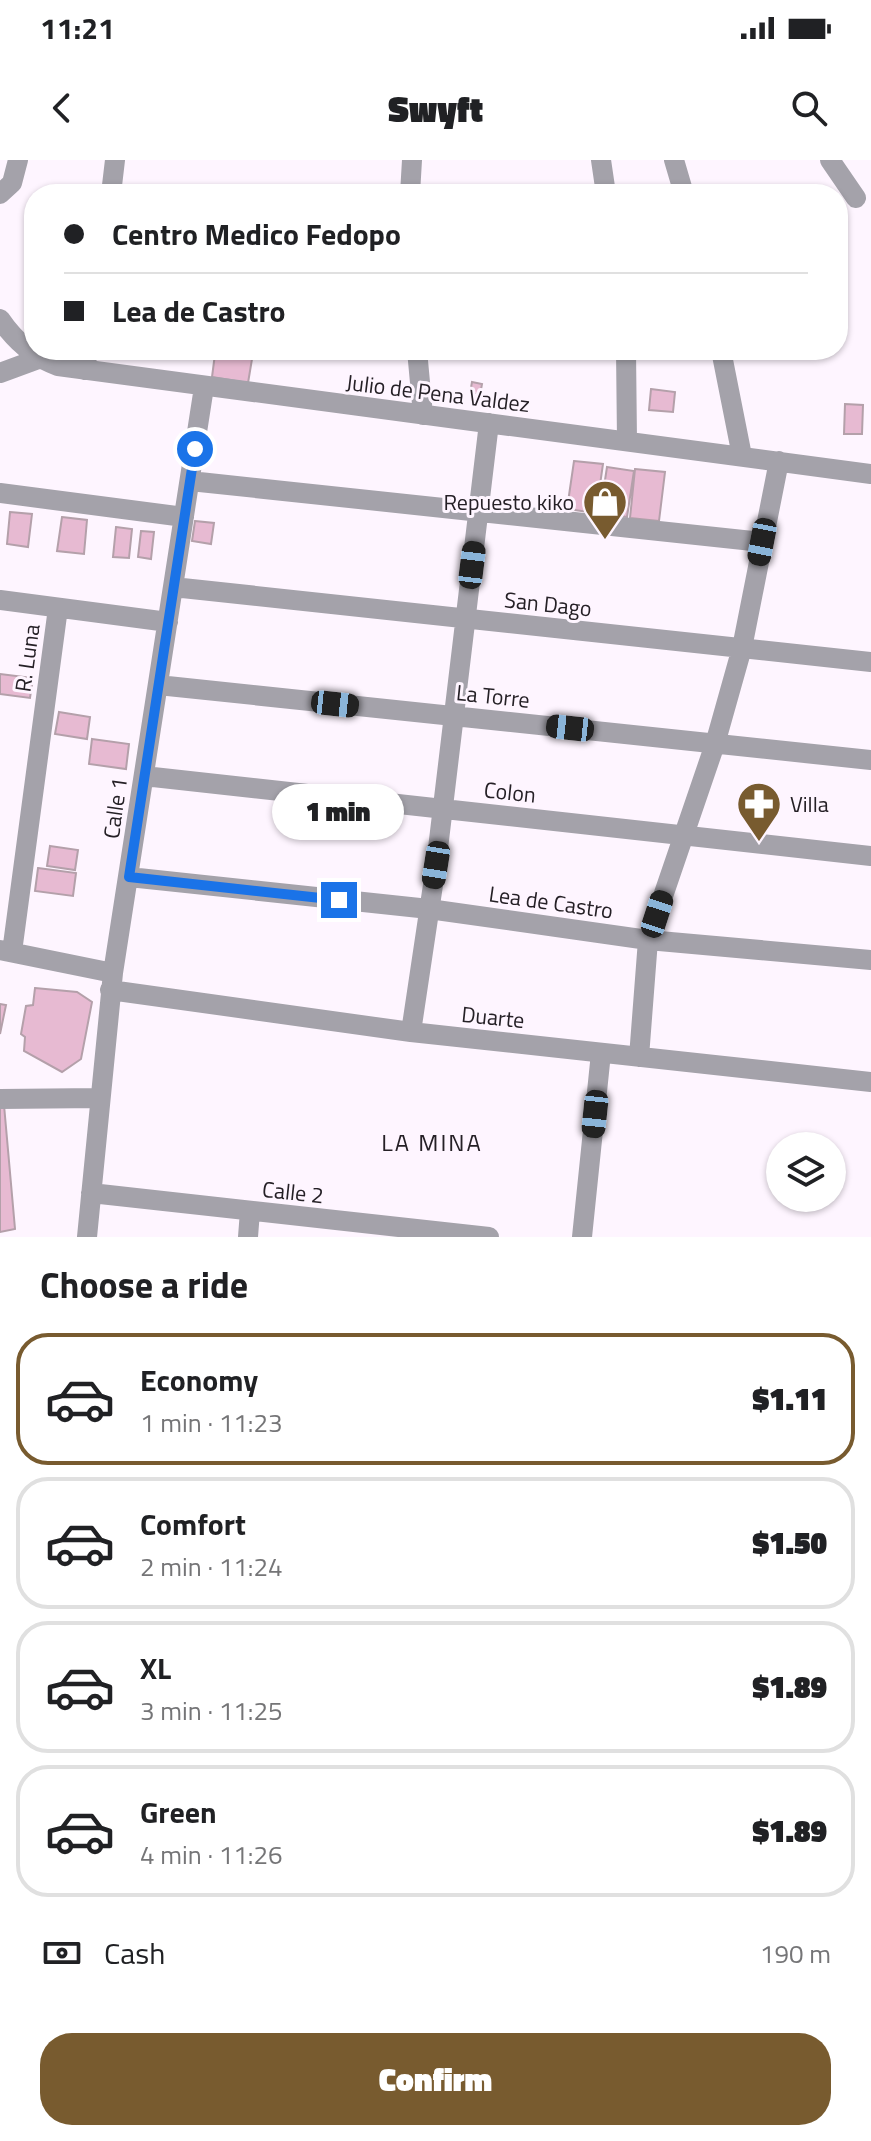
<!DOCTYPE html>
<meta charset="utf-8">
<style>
body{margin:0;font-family:"Titillium Web",sans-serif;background:#f2f2f2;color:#202124;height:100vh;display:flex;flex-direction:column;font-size:30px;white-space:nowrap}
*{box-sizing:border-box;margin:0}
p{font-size:26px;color:#757577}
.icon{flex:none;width:44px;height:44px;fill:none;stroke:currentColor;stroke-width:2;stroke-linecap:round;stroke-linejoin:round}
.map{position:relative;height:1077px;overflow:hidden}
.panel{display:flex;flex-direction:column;background:#fff;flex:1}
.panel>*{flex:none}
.guide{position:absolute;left:24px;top:24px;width:824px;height:176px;border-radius:32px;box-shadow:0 2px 6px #0004;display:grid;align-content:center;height:176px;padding:0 40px;background:#fff}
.controls{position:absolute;left:766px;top:972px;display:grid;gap:16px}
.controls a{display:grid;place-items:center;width:80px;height:80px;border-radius:50%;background:#fff;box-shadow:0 2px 6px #0004;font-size:40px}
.end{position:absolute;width:36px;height:36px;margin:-18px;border:10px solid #1a73e8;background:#fff;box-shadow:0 0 0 4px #fff}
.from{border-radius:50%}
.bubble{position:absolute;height:56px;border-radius:28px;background:#fff;box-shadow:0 2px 6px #0004;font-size:26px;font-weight:800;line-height:56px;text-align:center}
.car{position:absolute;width:24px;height:48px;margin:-24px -12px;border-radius:10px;box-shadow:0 0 6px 2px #0007;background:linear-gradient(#222 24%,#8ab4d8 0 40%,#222 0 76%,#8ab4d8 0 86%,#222 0)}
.guide b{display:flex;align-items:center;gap:28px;height:76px;font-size:30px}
.guide b+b{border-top:2px solid #e0e0e0}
.guide i{width:20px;height:20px;background:#202124}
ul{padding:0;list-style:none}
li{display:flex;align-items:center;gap:24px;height:132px;margin:0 16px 12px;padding:0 24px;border:4px solid #e0e0e0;border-radius:32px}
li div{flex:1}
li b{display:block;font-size:30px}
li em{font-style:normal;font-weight:800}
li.on{border-color:#785b2f}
li>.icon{width:72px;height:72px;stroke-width:1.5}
h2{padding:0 40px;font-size:36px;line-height:96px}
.pay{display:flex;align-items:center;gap:20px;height:88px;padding:0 40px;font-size:30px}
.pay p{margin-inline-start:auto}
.primary-button{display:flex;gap:16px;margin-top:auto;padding:16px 40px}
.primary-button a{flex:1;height:92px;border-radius:32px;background:#785b2f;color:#fff;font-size:32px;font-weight:800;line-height:92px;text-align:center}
.status{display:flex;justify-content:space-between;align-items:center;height:56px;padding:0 40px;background:#fff;direction:ltr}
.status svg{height:22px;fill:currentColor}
header{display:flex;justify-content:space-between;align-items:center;height:104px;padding:0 40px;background:#fff;font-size:36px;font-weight:800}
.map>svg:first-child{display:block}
.building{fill:#e7bad2;stroke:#b4a0aa;stroke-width:2}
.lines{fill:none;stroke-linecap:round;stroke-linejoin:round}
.street{stroke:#a4a2aa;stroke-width:20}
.route{stroke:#1a73e8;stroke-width:10}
.labels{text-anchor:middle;stroke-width:6;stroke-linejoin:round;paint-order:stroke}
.street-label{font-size:22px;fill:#252026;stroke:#fef5ff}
.poi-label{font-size:22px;fill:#252026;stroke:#fef5ff;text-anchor:end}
.neighbourhood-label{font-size:24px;letter-spacing:2px;fill:#252026;stroke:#fef5ff}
</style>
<div class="status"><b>11:21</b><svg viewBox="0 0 49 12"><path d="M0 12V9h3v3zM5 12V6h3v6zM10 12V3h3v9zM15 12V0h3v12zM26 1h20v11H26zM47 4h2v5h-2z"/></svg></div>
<header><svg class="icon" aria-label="back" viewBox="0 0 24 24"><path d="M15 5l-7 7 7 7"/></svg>Swyft<svg class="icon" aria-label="search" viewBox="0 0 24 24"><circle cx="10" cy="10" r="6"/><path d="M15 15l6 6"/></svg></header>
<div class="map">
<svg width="871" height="1077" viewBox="0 0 871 1077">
<rect width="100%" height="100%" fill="#fef5ff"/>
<path class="building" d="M215,194L252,199L248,223L212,217Z
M472,222L482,224L480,235L470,233Z
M651,229L675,232L673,252L649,250Z
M845,244L863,245L862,274H844Z
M574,301L603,304L596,353L567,349Z
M607,307L634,311L627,357L600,353Z
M635,309L665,312L659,361L630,358Z
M10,352L32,354L28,387L7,384Z
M62,357L87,360L84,394L57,391Z
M195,361L214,363L211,384L192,381Z
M116,367L132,369L129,398L113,397Z
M141,371L154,372L151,399L138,397Z
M0,514L33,518L30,538L0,534Z
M59,552L90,557L87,579L55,574Z
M92,579L129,584L126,609L89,604Z
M50,686L78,690L75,710L47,706Z
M38,708L76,713L73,736L35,731Z
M35,828L77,832L92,842L81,899L62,912L24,891L25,877L21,874L26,846L33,845Z
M0,844L6,845L0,874Z
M0,945H4L15,1069L0,1072Z"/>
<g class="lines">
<path class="street" d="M601,0L606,34
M674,0L684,34
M830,0L856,38
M0,34L12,23L18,0
M111,34L115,0
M410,34L412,0
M0,159C15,181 33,197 58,206L871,314
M417,190L423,255
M626,190L627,281
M721,190L742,296
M85,210L88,190
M0,213L38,199
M190,321L762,382
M0,333L184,357
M173,427L871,502
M0,440L168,462
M158,525L871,600
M144,616L871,696
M129,717L429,749L648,780L871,800
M0,790L113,813
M12,792L58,448
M110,830L411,872L871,922
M411,872L436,705L489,263
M639,897L648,780L715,584L742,488L779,301
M0,939L99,938
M91,1033L489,1077
M87,1077L113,813L204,227
M248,1077L250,1051
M582,1077L601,893"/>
</g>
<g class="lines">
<path class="route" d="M195,289L129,717L339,740"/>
</g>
<defs>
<g id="shop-pin" transform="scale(2.3)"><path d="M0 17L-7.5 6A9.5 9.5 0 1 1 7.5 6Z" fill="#785b2f" stroke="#fef5ff"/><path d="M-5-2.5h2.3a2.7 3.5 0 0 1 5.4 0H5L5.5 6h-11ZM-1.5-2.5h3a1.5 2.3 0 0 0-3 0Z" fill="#fff"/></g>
<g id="pharmacy-pin" transform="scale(2.3)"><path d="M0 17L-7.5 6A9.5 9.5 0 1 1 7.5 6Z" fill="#785b2f" stroke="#fef5ff"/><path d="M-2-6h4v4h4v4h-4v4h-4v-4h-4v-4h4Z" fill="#fff"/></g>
</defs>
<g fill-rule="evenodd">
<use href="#shop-pin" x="605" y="342"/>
<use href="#pharmacy-pin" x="759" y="644"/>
</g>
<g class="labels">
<g class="street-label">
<text transform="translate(438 233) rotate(7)" y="8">Julio de Pena Valdez</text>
<text transform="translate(548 444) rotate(6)" y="8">San Dago</text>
<text transform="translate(27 498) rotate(-82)" y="8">R. Luna</text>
<text transform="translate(493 536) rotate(6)" y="8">La Torre</text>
<text transform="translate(510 632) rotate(6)" y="8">Colon</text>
<text transform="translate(115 648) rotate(-82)" y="8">Calle 1</text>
<text transform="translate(551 742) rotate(8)" y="8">Lea de Castro</text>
<text transform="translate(493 857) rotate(6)" y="8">Duarte</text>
<text transform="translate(293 1032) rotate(6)" y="8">Calle 2</text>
</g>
<g class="poi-label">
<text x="574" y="350">Repuesto kiko</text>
<text x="790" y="652" text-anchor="start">Villa</text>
</g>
<g class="neighbourhood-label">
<text x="432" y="991">LA MINA</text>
</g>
</g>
</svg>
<div class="controls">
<a><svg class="icon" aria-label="layers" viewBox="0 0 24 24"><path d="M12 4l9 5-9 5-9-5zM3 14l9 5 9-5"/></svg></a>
</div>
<i class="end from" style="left:195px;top:289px"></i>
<i class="end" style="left:339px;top:740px"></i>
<div class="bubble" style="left:272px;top:624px;width:132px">1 min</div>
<i class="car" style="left:762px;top:382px;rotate:191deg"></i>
<i class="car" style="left:472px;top:405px;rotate:7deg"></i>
<i class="car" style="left:335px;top:544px;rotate:96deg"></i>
<i class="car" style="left:570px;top:568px;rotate:276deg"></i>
<i class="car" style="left:436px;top:705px;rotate:189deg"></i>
<i class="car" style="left:657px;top:754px;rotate:18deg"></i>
<i class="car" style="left:595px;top:954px;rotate:186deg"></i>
<div class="guide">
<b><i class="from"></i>Centro Medico Fedopo</b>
<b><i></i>Lea de Castro</b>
</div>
</div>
<section class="panel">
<h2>Choose a ride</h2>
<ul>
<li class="on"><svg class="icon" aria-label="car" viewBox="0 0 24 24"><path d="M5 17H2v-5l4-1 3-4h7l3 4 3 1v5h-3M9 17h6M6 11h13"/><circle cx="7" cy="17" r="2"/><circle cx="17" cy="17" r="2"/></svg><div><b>Economy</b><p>1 min · 11:23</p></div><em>$1.11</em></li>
<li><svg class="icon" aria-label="car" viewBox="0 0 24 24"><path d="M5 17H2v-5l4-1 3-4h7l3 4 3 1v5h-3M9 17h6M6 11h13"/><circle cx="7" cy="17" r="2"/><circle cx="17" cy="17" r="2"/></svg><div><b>Comfort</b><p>2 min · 11:24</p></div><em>$1.50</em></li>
<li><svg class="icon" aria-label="car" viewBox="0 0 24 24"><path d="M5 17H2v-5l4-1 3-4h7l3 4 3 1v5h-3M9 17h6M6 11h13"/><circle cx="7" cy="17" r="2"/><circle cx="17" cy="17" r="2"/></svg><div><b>XL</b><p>3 min · 11:25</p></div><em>$1.89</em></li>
<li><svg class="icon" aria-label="car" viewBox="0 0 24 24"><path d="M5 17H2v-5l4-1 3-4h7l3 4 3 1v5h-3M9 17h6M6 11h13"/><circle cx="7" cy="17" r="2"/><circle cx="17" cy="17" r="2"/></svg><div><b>Green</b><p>4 min · 11:26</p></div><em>$1.89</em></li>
</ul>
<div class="pay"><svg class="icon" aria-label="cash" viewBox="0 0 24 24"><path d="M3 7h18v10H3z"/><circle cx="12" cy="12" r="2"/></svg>Cash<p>190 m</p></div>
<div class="primary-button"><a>Confirm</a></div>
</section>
